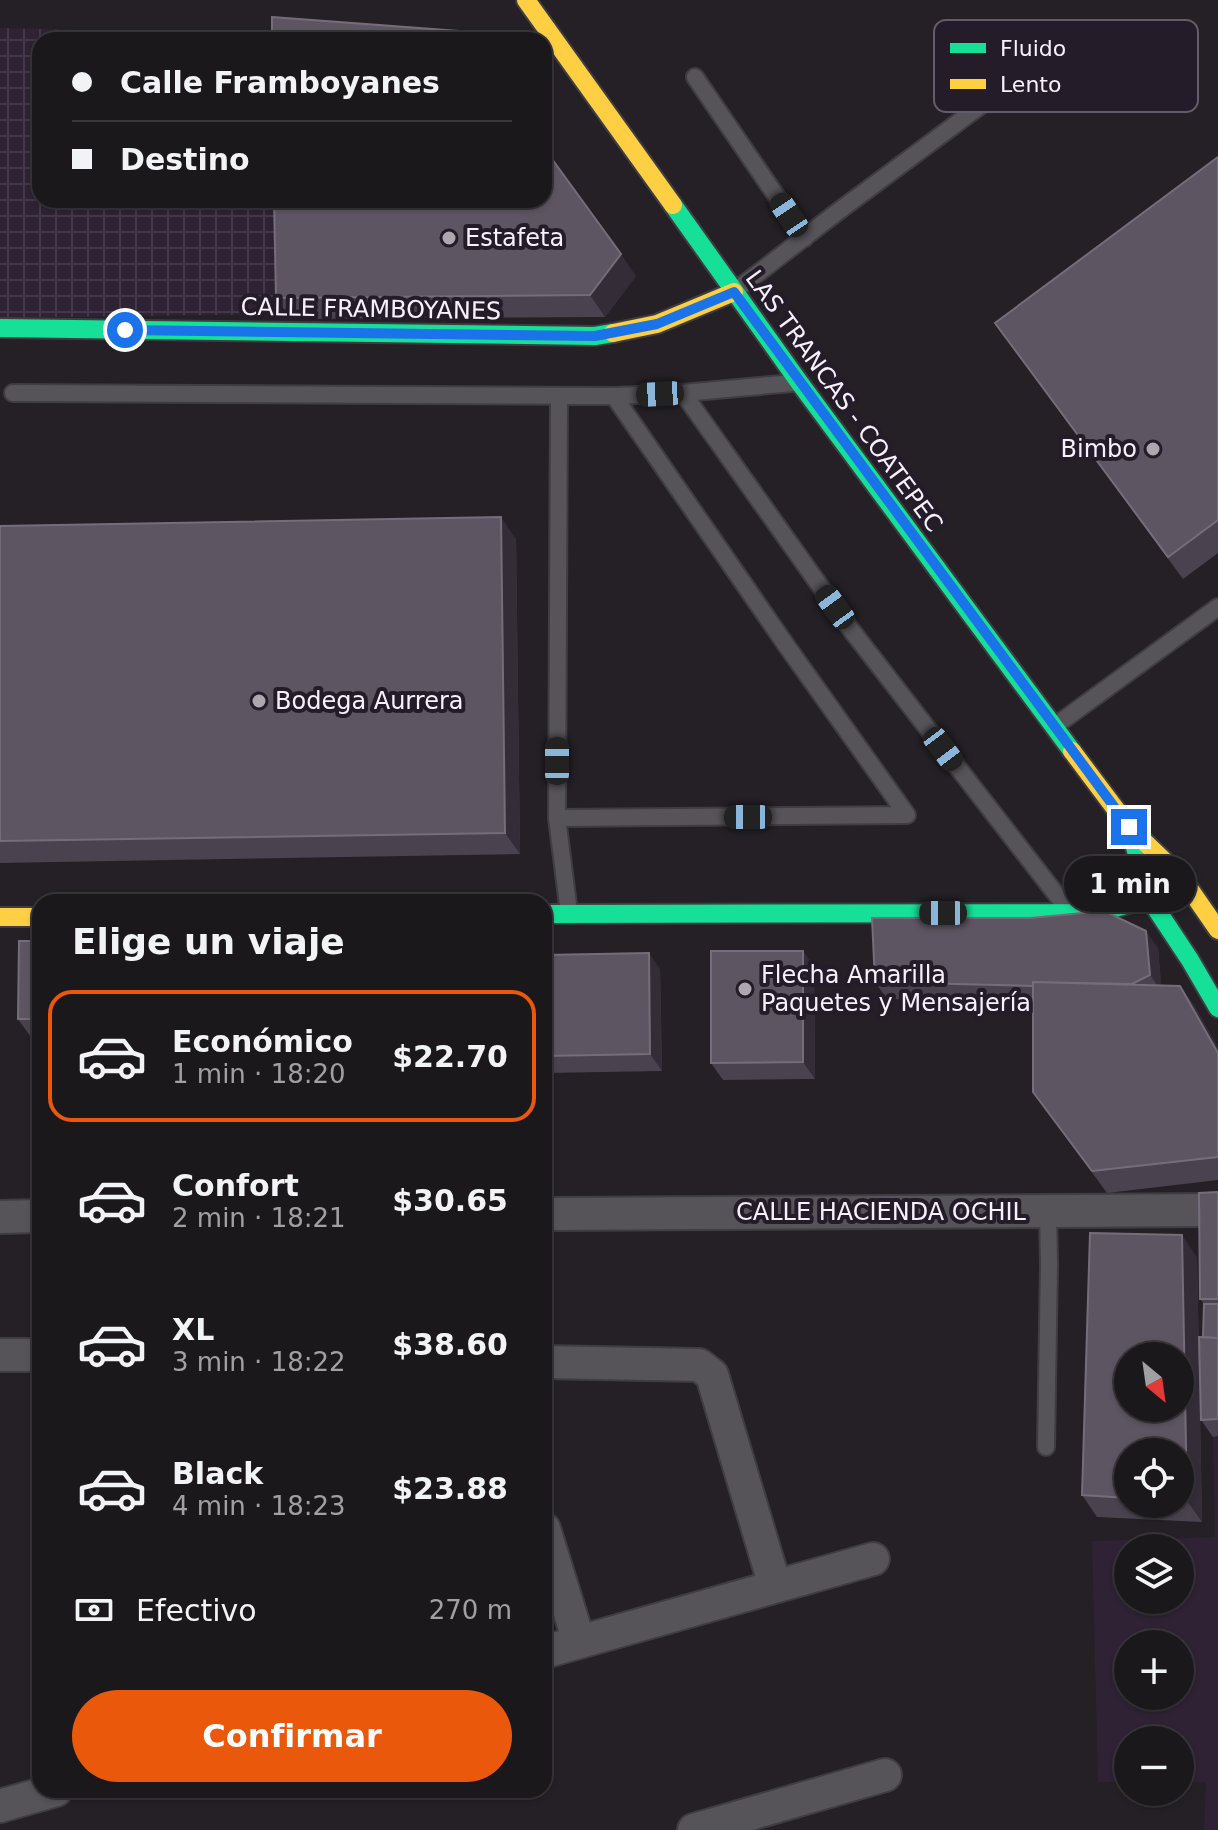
<!DOCTYPE html>
<html lang="es">
<meta charset="utf-8">
<style>
body{margin:0;font-family:"DejaVu Sans",sans-serif;background:#282529;color:#f1f3f6;height:100vh;display:flex;flex-direction:column;font-size:30px;white-space:nowrap}
*{box-sizing:border-box;margin:0}
p{font-size:26px;color:#a0a0a3}
.icon{flex:none;width:44px;height:44px;fill:none;stroke:currentColor;stroke-width:2;stroke-linecap:round;stroke-linejoin:round}
.map{position:relative;flex:1;overflow:hidden}
.drawer{position:absolute;left:32px;top:894px;width:520px;height:904px;display:flex;flex-direction:column;background:#1b181c;border-radius:24px;box-shadow:0 2px 6px #0004,0 0 0 2px #39373b}
.drawer>*{flex:none}
.banner{position:absolute;left:32px;top:32px;width:520px;height:176px;border-radius:24px;box-shadow:0 2px 6px #0004,0 0 0 2px #39373b;display:grid;align-content:center;height:176px;padding:0 40px;background:#1b181c}
.needle{width:52px;rotate:151deg}
.fabs{position:absolute;left:1114px;top:1342px;display:grid;gap:16px}
.fabs a{display:grid;place-items:center;width:80px;height:80px;border-radius:50%;background:#1b181c;box-shadow:0 2px 6px #0004,0 0 0 2px #39373b;font-size:40px}
.end{position:absolute;width:36px;height:36px;margin:-18px;border:10px solid #1a73e8;background:#fff;box-shadow:0 0 0 4px #fff}
.from{border-radius:50%}
.bubble{position:absolute;height:56px;border-radius:28px;background:#1b181c;box-shadow:0 2px 6px #0004,0 0 0 2px #39373b;font-size:26px;font-weight:700;line-height:56px;text-align:center}
.car{position:absolute;width:24px;height:48px;margin:-24px -12px;border-radius:10px;box-shadow:0 0 6px 2px #0007;background:linear-gradient(#222 24%,#8ab4d8 0 40%,#222 0 76%,#8ab4d8 0 86%,#222 0)}
.banner b{display:flex;align-items:center;gap:28px;height:76px;font-size:30px}
.banner b+b{border-top:2px solid #39373b}
.banner i{width:20px;height:20px;background:#f1f3f6}
ul{padding:0;list-style:none}
li{display:flex;align-items:center;gap:24px;height:132px;margin:0 16px 12px;padding:0 24px;border:4px solid transparent;border-radius:24px}
li div{flex:1}
li b{display:block;font-size:30px}
li em{font-style:normal;font-weight:700}
li.current{border-color:#ea580c}
li>.icon{width:72px;height:72px;stroke-width:1.5}
h2{padding:0 40px;font-size:36px;line-height:96px}
.pay{display:flex;align-items:center;gap:20px;height:88px;padding:0 40px;font-size:30px}
.pay p{margin-inline-start:auto}
.cta{display:flex;gap:16px;margin-top:auto;padding:16px 40px}
.cta a{flex:1;height:92px;border-radius:48px;background:#ea580c;color:#fff;font-size:32px;font-weight:700;line-height:92px;text-align:center}
.map>svg:first-child{display:block}
.built{fill:#2e2234;fill-rule:evenodd}
.industrial{fill:url(#industrial-grid)}
.lines{fill:none;stroke-linecap:round;stroke-linejoin:round}
.lane-casing{stroke:#3f3c42;stroke-width:20}
.street-casing{stroke:#3f3c42;stroke-width:36}
.fast-casing{stroke:#3f3c42;stroke-width:22}
.slow-casing{stroke:#3f3c42;stroke-width:22}
.lane{stroke:#575459;stroke-width:16}
.street{stroke:#575459;stroke-width:32}
.fast{stroke:#16e098;stroke-width:18}
.slow{stroke:#ffcf43;stroke-width:18}
.wall{fill:#4b424f;fill-rule:evenodd}
.shaded-wall{fill:#342d37}
.building{fill:#5d5561;stroke:#766d7a;stroke-width:2;fill-rule:evenodd}
.route{stroke:#1a73e8;stroke-width:10}
.poi-dot{fill:#ada8b0;stroke:#251c2a;stroke-width:3}
.labels{text-anchor:middle;stroke-width:8;stroke-linejoin:round;paint-order:stroke}
.poi-label{font-size:24px;fill:#f7f1fb;stroke:#251c2a;text-anchor:start}
.street-label{font-size:24px;fill:#f7f1fb;stroke:#251c2a}
.key{fill:#251c2a;stroke:#645c69;stroke-width:2}
.key-label{font-size:22px;fill:#f7f1fb}
</style>
<div class="map">
<svg width="1218" height="1830" viewBox="0 0 1218 1830">
<defs>
<pattern id="industrial-grid" width="8" height="8" patternUnits="userSpaceOnUse" patternTransform="scale(2)"><rect width="8" height="8" fill="#2e2234"/><path d="M0 4h8M4 0v8" fill="none" stroke="#433848"/></pattern>
</defs>
<rect width="100%" height="100%" fill="#242026"/>
<path class="built" d="M1218,1210V1830H1204L1206,1782H1180V1740H1128V1782H1098L1092,1541L1215,1537L1211,1354ZM1128,1548H1180V1600H1128ZM1128,1644H1180V1696H1128Z"/>
<path class="industrial" d="M0,28L278,35V40H40V200H279L280,314L0,318Z"/>
<g class="lines">
<g class="lane-casing">
<path id="lane" d="M695,77L805,238
M735,291L836,213L1038,63
M793,383L683,393L852,631L1066,907
M13,393L614,396L683,393
M559,396L557,818L569,913
M1055,726L1218,607
M557,818L907,815L786,645L614,396
M1046,1447L1049,1265L1048,1211"/>
</g>
<g class="street-casing">
<path id="street" d="M544,1214L1218,1210
M0,1217L40,1216
M0,1355H40
M544,1362L699,1365L712,1375L775,1586
M544,1529L579,1642
M544,1652L873,1559
M0,1806L56,1790
M694,1830L885,1775"/>
</g>
<g class="fast-casing">
<path id="fast" d="M673,205L799,382L1072,751
M0,328L595,336L613,333
M1130,829L1149,898L1190,960L1218,1008
M544,914L1098,913L1149,898L1180,879"/>
</g>
<g class="slow-casing">
<path id="slow" d="M526,0L673,205
M613,333L657,324L734,292
M1072,751L1129,827L1182,878L1218,930
M0,917H40"/>
</g>
<use href="#lane" class="lane"/>
<use href="#street" class="street"/>
<use href="#fast" class="fast"/>
<use href="#slow" class="slow"/>
</g>
<path class="wall" d="M1218,157V553L1183,579L995,323Z
M636,276L605,317L291,319L276,298Z
M0,526L516,539L520,854L0,863Z
M40,941V1036H30L18,1019Z
M1158,948L1161,985L1180,986L1195,1007L1218,1048V1180L1107,1193L1033,1092V1002L887,999L875,982Z
M803,951L814,968L815,1079L723,1080L711,1063Z
M544,955L660,969L662,1071L544,1073Z
M1218,1192V1436L1213,1437L1201,1420L1204,1304L1200,1299Z
M1197,1257L1202,1522L1097,1517L1082,1495ZM1128,1452H1180V1504H1128Z"/>
<path class="shaded-wall" d="M621,254L636,276L605,317L590,295Z
M501,517L516,539L520,854L505,833Z
M1146,931L1158,948L1162,992L1150,975Z
M803,951L814,968L815,1079L803,1062Z
M649,953L660,969L662,1071L650,1054Z
M1180,986L1195,1007L1218,1048V1053Z
M1182,1235L1197,1257L1202,1522L1187,1501Z"/>
<path class="building" d="M272,17L459,31L466,40H272Z
M544,148L621,254L590,295L276,298L274,200H544Z
M1218,157V520L1168,557L995,323Z
M501,517L505,833L0,841V526Z
M1104,911L1146,931L1150,975L1132,984L1033,982V986L875,982L872,918H1030Z
M19,941H40V1019H18Z
M711,951H803V1062L711,1063Z
M649,953L650,1054L544,1056V955Z
M1033,982L1180,986L1218,1053V1157L1092,1171L1033,1092Z
M1218,1192V1299H1200L1199,1193Z
M1090,1233L1182,1235L1187,1501L1180,1500V1452H1128V1498L1082,1495ZM1128,1356H1180V1408H1128Z
M1204,1304H1218V1338L1203,1337Z
M1199,1337L1218,1338V1419L1201,1420Z"/>
<g class="lines">
<path class="route" d="M125,330L595,336L657,324L734,292L1129,827"/>
</g>
<g class="poi-dot">
<circle cx="449" cy="238" r="8"/>
<circle cx="1153" cy="449" r="8"/>
<circle cx="259" cy="701" r="8"/>
<circle cx="745" cy="989" r="8"/>
</g>
<g class="labels">
<g class="poi-label">
<text x="465" y="246">Estafeta</text>
<text x="1137" y="457" text-anchor="end">Bimbo</text>
<text x="275" y="709">Bodega Aurrera</text>
<text x="761" y="983">Flecha Amarilla<tspan x="761" dy="28">Paquetes y Mensajería</tspan></text>
</g>
<g class="street-label">
<text transform="translate(371 309) rotate(1)" y="8">CALLE FRAMBOYANES</text>
<text transform="translate(844 401) rotate(54)" y="8">LAS TRANCAS - COATEPEC</text>
<text x="881" y="1220">CALLE HACIENDA OCHIL</text>
</g>
</g>
<rect x="934" y="20" width="264" height="92" rx="12" class="key"/>
<rect x="950" y="43" width="36" height="10" fill="#16e098"/>
<rect x="950" y="79" width="36" height="10" fill="#ffcf43"/>
<g class="key-label">
<text x="1000" y="56">Fluido</text>
<text x="1000" y="92">Lento</text>
</g>
</svg>
<div class="fabs">
<a><svg class="needle" viewBox="-14 -14 28 28"><path d="M0-13l5 13h-10z" fill="#e53935"/><path d="M0 13l5-13h-10z" fill="#a0a0a3"/></svg></a>
<a><svg class="icon" aria-label="locate" viewBox="0 0 24 24"><circle cx="12" cy="12" r="6"/><path d="M12 2v4M12 18v4M2 12h4M18 12h4"/></svg></a>
<a><svg class="icon" aria-label="layers" viewBox="0 0 24 24"><path d="M12 4l9 5-9 5-9-5zM3 14l9 5 9-5"/></svg></a>
<a>+</a>
<a>−</a>
</div>
<i class="end from" style="left:125px;top:330px"></i>
<i class="end" style="left:1129px;top:827px"></i>
<div class="bubble" style="left:1064px;top:856px;width:132px">1 min</div>
<i class="car" style="left:789px;top:215px;rotate:326deg"></i>
<i class="car" style="left:660px;top:394px;rotate:267deg"></i>
<i class="car" style="left:835px;top:607px;rotate:324deg"></i>
<i class="car" style="left:943px;top:749px;rotate:143deg"></i>
<i class="car" style="left:557px;top:761px;rotate:0deg"></i>
<i class="car" style="left:748px;top:817px;rotate:270deg"></i>
<i class="car" style="left:943px;top:913px;rotate:270deg"></i>
<div class="banner">
<b><i class="from"></i>Calle Framboyanes</b>
<b><i></i>Destino</b>
</div>
<section class="drawer">
<h2>Elige un viaje</h2>
<ul>
<li class="current"><svg class="icon" aria-label="car" viewBox="0 0 24 24"><path d="M5 17H2v-5l4-1 3-4h7l3 4 3 1v5h-3M9 17h6M6 11h13"/><circle cx="7" cy="17" r="2"/><circle cx="17" cy="17" r="2"/></svg><div><b>Económico</b><p>1 min · 18:20</p></div><em>$22.70</em></li>
<li><svg class="icon" aria-label="car" viewBox="0 0 24 24"><path d="M5 17H2v-5l4-1 3-4h7l3 4 3 1v5h-3M9 17h6M6 11h13"/><circle cx="7" cy="17" r="2"/><circle cx="17" cy="17" r="2"/></svg><div><b>Confort</b><p>2 min · 18:21</p></div><em>$30.65</em></li>
<li><svg class="icon" aria-label="car" viewBox="0 0 24 24"><path d="M5 17H2v-5l4-1 3-4h7l3 4 3 1v5h-3M9 17h6M6 11h13"/><circle cx="7" cy="17" r="2"/><circle cx="17" cy="17" r="2"/></svg><div><b>XL</b><p>3 min · 18:22</p></div><em>$38.60</em></li>
<li><svg class="icon" aria-label="car" viewBox="0 0 24 24"><path d="M5 17H2v-5l4-1 3-4h7l3 4 3 1v5h-3M9 17h6M6 11h13"/><circle cx="7" cy="17" r="2"/><circle cx="17" cy="17" r="2"/></svg><div><b>Black</b><p>4 min · 18:23</p></div><em>$23.88</em></li>
</ul>
<div class="pay"><svg class="icon" aria-label="cash" viewBox="0 0 24 24"><path d="M3 7h18v10H3z"/><circle cx="12" cy="12" r="2"/></svg>Efectivo<p>270 m</p></div>
<div class="cta"><a>Confirmar</a></div>
</section>
</div>
